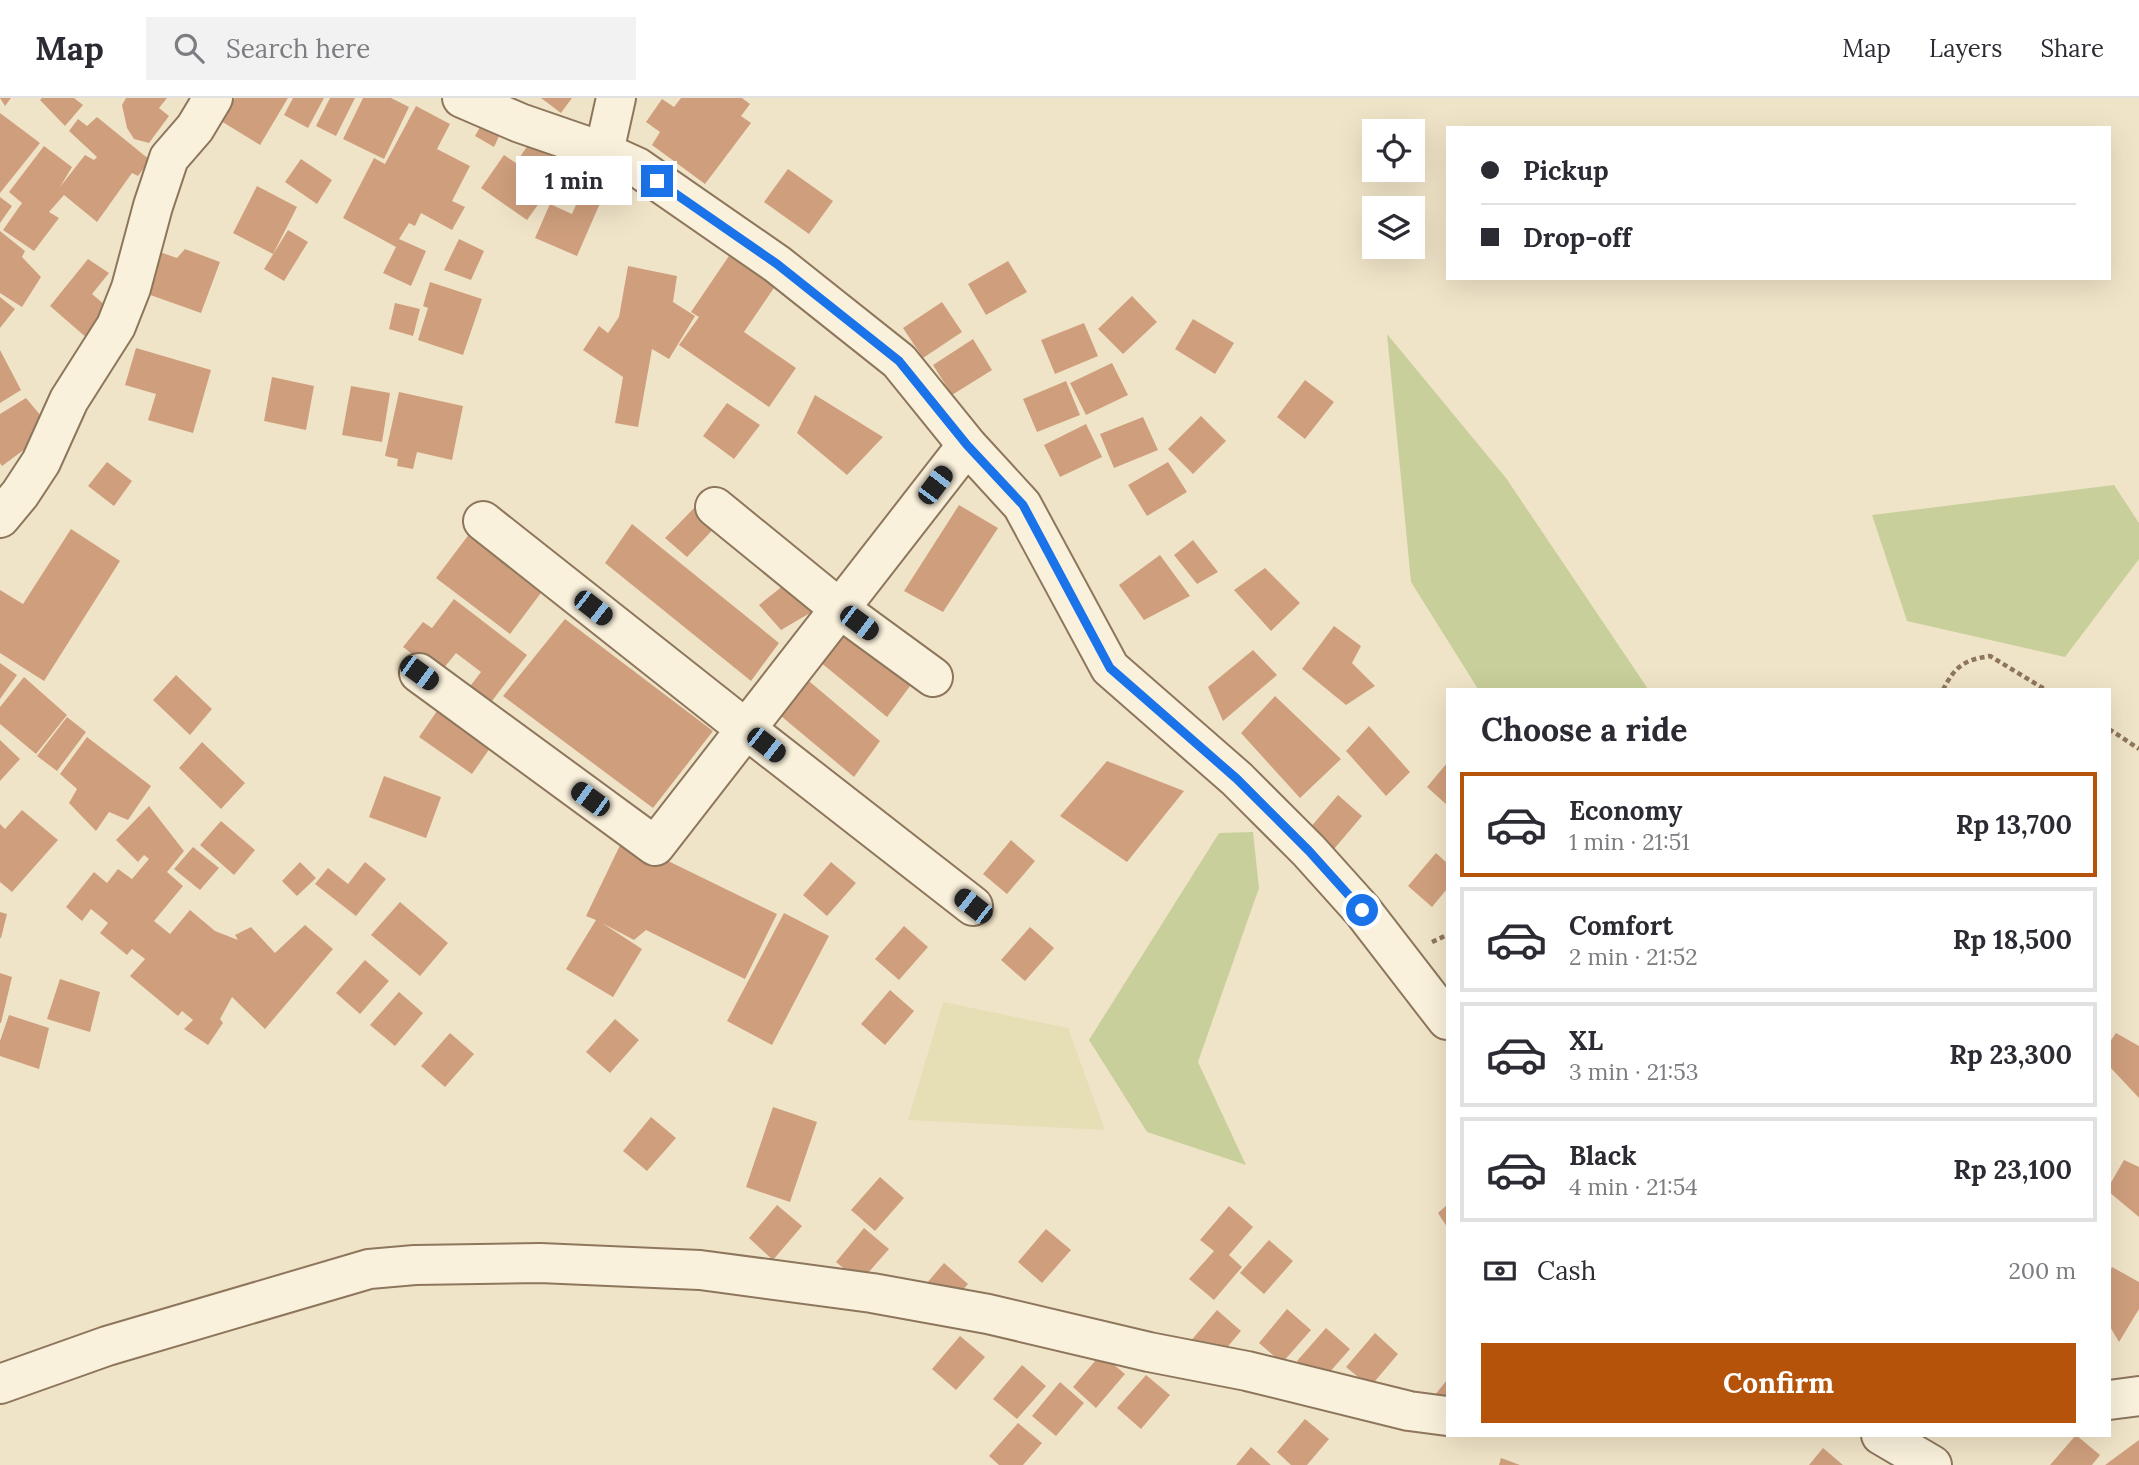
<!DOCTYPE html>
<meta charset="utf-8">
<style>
body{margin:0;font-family:Lora,serif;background:#f2f2f3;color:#2b2b33;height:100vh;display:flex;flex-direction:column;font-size:26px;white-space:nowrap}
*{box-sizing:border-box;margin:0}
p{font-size:23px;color:#7c7c81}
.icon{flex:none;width:38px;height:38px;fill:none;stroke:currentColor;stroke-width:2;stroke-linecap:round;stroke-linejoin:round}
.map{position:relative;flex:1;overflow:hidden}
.details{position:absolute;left:1446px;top:590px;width:665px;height:749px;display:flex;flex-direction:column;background:#fff;border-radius:0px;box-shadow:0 7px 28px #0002}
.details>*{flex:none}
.top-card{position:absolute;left:1446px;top:28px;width:665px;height:154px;border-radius:0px;box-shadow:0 7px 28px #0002;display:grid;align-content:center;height:154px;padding:0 35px;background:#fff}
.controls{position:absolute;left:1362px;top:21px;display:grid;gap:14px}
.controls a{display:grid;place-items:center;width:63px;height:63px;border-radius:0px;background:#fff;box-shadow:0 7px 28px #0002;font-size:35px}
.end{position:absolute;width:32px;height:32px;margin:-16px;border:9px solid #1a73e8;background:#fff;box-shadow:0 0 0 4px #fff}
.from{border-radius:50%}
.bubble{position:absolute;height:49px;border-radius:0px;background:#fff;box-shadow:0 7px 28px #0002;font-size:23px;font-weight:700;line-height:49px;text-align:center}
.car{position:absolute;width:21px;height:42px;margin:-21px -10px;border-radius:9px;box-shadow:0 0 5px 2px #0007;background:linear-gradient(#222 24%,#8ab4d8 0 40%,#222 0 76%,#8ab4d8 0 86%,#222 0)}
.top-card b{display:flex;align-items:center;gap:24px;height:66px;font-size:26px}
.top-card b+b{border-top:2px solid #e1e1e2}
.top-card i{width:18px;height:18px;background:#2b2b33}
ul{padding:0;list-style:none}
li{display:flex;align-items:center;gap:21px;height:105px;margin:0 14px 10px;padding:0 21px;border:4px solid #e1e1e2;border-radius:0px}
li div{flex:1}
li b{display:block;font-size:26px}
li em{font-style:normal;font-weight:700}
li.active{border-color:#b45309}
li>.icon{width:63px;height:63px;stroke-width:1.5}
h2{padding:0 35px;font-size:32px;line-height:84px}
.pay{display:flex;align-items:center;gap:18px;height:77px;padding:0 35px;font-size:26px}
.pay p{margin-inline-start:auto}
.action{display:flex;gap:14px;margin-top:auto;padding:14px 35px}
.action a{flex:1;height:80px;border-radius:0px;background:#b45309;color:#fff;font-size:28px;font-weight:700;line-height:80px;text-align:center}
header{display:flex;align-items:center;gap:42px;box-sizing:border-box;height:98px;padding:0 35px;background:#fff;border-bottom:2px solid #e1e1e2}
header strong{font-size:33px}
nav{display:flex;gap:38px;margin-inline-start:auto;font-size:24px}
.search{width:490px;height:63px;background:#f2f2f3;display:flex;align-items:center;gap:18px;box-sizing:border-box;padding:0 24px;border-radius:0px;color:#7c7c81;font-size:26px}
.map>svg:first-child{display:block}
.farmland{fill:#e6deb5}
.green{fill:#c9cf9b}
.building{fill:#cf9f7d}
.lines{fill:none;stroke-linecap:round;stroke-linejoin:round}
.minor-casing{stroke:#8d765c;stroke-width:42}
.path{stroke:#8d765c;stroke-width:4.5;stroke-dasharray:5 3.5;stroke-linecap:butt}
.minor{stroke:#faf1dc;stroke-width:38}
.route{stroke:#1a73e8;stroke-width:9}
</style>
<header>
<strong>Map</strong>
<div class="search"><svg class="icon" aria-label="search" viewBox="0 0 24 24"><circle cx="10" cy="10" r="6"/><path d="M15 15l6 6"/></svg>Search here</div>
<nav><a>Map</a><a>Layers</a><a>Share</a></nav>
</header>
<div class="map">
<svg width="2139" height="1367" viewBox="0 0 2139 1367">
<rect width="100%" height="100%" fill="#f0e4c8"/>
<path class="farmland" d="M943,904L1068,930L1105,1032L908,1022Z"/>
<path class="green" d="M1387,236L1506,380L1648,591H1478L1411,484Z
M2114,387L2139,425V461L2065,559L1907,523L1872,417Z
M1253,734L1259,790L1198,964L1246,1067L1147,1034L1089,942L1219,735Z"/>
<path class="building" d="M0,0H11L5,8Z
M42,0H74L83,7L65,28L40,2Z
M126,0H167L159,10L169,18L149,45L134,41L127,30L122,7Z
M235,0H288L260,47L221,23Z
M293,0H324L308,30L284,17Z
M330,0H355L336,38L316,28Z
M363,0H391L409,9L384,61L343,41Z
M541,0H572L561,15Z
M681,0H742L750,6L741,18L751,25L705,86L652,47L660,34L646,24L662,1L674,9Z
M416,8L450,26L437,51L470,68L452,103L465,109L452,132L421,115L415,128L409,125L399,141L426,153L411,188L383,175L396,149L343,120L374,60L385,66Z
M0,15L40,45L0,95Z
M97,19L150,62L138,78L132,75L97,124L64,97L49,114L59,120L34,153L3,132L22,105L9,94L44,48L72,69L60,89L85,57L94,62L97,59L69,33L78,21L87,28Z
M483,24L501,34L494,49L475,38Z
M530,44L558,63L538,93L545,97L527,122L481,90L504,57L516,65Z
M301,61L332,82L317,106L285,84Z
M788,71L833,103L809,136L764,104Z
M257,88L297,109L273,156L233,135Z
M584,88L604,96L577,158L535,140L550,106L572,116Z
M0,99L12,108L0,125Z
M288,132L308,144L284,183L264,171Z
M0,133L25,153L22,159L41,179L22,209L0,195Z
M459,141L484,153L471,182L444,172Z
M735,149L780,181L744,234L796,270L769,309L679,247L699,219L691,214Z
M185,151L220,164L201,215L139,193L154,152L177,160Z
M88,161L109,175L92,196L111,212L88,241L50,208Z
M1008,163L1027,194L986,217L968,186Z
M628,168L677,178L673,204L695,218L669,261L652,251L638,329L615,325L623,279L583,252L599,228L608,235L619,219Z
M430,184L482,201L463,257L418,242L428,210L423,208Z
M1132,198L1157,224L1123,256L1098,231Z
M0,199L15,211L0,230Z
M942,204L962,234L923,260L903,230Z
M395,205L420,211L413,238L389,231Z
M1193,221L1234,245L1215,276L1175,251Z
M1084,225L1098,258L1055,276L1041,242Z
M973,241L992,272L952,297L933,267Z
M136,250L211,272L193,335L148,322L156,296L125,287Z
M0,252L21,292L0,305Z
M1112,265L1128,297L1086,317L1070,285Z
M272,279L314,288L306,332L264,323Z
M1305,282L1334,304L1305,341L1277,319Z
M1066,283L1080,317L1037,334L1023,301Z
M351,288L390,295L382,344L342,337Z
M399,294L463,308L452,362L417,354L413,371L397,368L398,361L385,358Z
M815,297L883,339L847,377L797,335Z
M26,300L52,331L2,368L0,365V316Z
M727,305L760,327L734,361L703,338Z
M1201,318L1226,343L1193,376L1168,351Z
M1143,319L1158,352L1114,370L1100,336Z
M1086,326L1102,359L1060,379L1044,347Z
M107,364L132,383L114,408L88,388Z
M1168,364L1187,394L1147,418L1128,387Z
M959,407L998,430L943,514L904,493Z
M694,410L721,423L687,459L665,440Z
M632,426L779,545L751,583L605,465Z
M71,431L120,463L44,583L0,555V492L23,506Z
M473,431L547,487L510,536L436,480Z
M1193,442L1218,474L1197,486L1174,457Z
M1160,457L1190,498L1144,522L1119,487Z
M1265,470L1300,505L1271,533L1234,492Z
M789,483L822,508L781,532L759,507Z
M454,501L527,557L489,607L468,591L481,574L456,555L439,576L403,549L423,524L432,530Z
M835,518L913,584L887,619L808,554Z
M565,521L713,633L653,710L503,598Z
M1334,528L1361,548L1352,565L1375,588L1346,607L1302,571Z
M1253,552L1277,577L1223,623L1208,589Z
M0,565L17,577L0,601Z
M176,577L212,611L190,637L153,602Z
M803,578L880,643L854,679L775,613Z
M24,579L67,617L36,656L0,626V609Z
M1275,598L1341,661L1300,700L1241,635Z
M444,603L497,640L472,676L419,639Z
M67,619L86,634L57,673L37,658Z
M1369,628L1410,674L1386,698L1346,653Z
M87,639L151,688L128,722L109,714L96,733L69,705L77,691L60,676Z
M0,642L20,661L0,683Z
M202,644L245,685L221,711L179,670Z
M1107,663L1184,693L1127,764L1060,718Z
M1447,665V707L1427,689Z
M384,678L441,699L426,740L369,719Z
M1338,697L1362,718L1334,751L1309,731Z
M149,708L184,753L167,774L183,788L154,823L170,836L190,812L215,833L238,842L235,837L251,829L275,855L305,827L333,851L265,931L232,899L220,921L223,925L208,947L184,931L193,922L182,913L178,918L130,878L145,861L132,851L127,857L100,835L108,825L91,811L82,823L66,809L94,774L107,785L118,771L132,781L149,761L144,757L138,764L116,742Z
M22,712L58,742L12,794L0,784V726L5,731Z
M221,723L255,752L234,777L200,747Z
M623,741L777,816L745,881L646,832L634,842L602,825L642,851L613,899L566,871L596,822L586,818Z
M1011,742L1035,763L1007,796L983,776Z
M193,749L219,770L200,792L174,771Z
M1436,755L1447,765V791L1432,809L1408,788Z
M300,764L316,780L297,798L282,783Z
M365,764L386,781L356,818L315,786L328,770L348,786Z
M831,764L856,785L827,818L803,797Z
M400,804L448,845L420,878L371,837Z
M0,814L7,816L1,840H0Z
M784,815L829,838L772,947L727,923Z
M904,828L928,849L899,882L875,861Z
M1030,829L1054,850L1025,883L1001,862Z
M365,862L389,883L360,916L336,895Z
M0,875L12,879L1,925H0Z
M60,881L100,894L90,934L47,921Z
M890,892L914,913L885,947L861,926Z
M399,894L423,915L395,948L370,927Z
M9,917L49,930L39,971L0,958V943Z
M615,921L639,942L610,975L586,954Z
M450,935L474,956L445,989L421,968Z
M2116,935L2139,948V1000L2109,968V945Z
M773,1009L817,1024L790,1104L746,1089Z
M651,1019L676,1040L647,1073L623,1053Z
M2124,1062L2139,1069V1119L2109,1094V1088Z
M880,1079L904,1100L875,1133L851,1112Z
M777,1107L802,1128L773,1162L749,1140Z
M1447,1107V1129L1438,1115Z
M1229,1108L1253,1129L1229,1157L1242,1169L1214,1202L1189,1181L1214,1153L1200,1142Z
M864,1130L889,1151L860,1184L836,1164Z
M1046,1131L1071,1152L1042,1185L1018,1164Z
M1269,1142L1293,1163L1264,1196L1240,1175Z
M944,1165L968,1186L939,1219L915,1199Z
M2112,1169L2139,1184V1211L2119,1244L2109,1227V1176Z
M1287,1211L1311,1232L1282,1265L1259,1245Z
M1217,1212L1241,1233L1213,1266L1189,1245Z
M1326,1230L1350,1251L1321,1284L1297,1263Z
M1375,1235L1398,1256L1370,1289L1346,1269Z
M960,1238L985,1259L956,1292L932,1271Z
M1101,1256L1125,1276L1096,1310L1073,1289Z
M1022,1267L1046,1288L1017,1321L993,1301Z
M1146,1277L1170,1297L1141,1331L1117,1310Z
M1447,1282V1318L1430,1303Z
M1060,1284L1084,1305L1056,1338L1032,1318Z
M1305,1321L1329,1341L1307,1367H1291L1277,1354Z
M1018,1325L1042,1345L1023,1367H999L989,1358Z
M2076,1337L2100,1357L2092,1367H2050Z
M2139,1342V1367H2105Z
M1251,1349L1271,1367H1236Z
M1823,1350L1843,1367H1809Z
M1501,1360L1520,1367H1499Z"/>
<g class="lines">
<g class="minor-casing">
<path id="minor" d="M462,0L520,25L604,54L637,69L777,166L899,263L967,347L1022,407L1110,570L1237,681L1309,753L1362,812L1447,922
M604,54L616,0
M967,347L746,631L973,808
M715,409L840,511L933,579
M0,420L20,396L41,364L69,302L116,228L131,190L153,108L169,60L195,30L213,0
M419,575L655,748L746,631L483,423
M0,1286L107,1248L369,1171L415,1167L540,1165L700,1172L872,1195L988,1216L1149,1254L1247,1273L1409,1313L1447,1318
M2109,1302L2139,1298
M1881,1337L1932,1367"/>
</g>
<path class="path" d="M1943,592C1955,568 1964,562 1990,558L2046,592
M2109,631L2139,651
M1432,844L1447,837"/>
<use href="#minor" class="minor"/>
</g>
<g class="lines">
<path class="route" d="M657,83L777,166L899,263L967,347L1023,407L1110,570L1237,681L1309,753L1362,812"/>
</g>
</svg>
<div class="controls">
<a><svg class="icon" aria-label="locate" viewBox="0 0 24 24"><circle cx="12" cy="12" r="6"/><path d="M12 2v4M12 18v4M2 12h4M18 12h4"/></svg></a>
<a><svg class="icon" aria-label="layers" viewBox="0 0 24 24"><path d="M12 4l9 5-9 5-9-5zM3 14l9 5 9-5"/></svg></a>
</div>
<i class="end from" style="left:1362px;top:812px"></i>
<i class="end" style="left:657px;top:83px"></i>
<div class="bubble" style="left:516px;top:58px;width:116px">1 min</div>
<i class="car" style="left:935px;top:387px;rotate:37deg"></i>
<i class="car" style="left:593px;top:510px;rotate:128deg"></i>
<i class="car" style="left:859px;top:525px;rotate:127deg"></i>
<i class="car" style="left:419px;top:575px;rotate:126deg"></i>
<i class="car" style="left:766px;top:647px;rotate:128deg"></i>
<i class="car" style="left:590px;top:701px;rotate:306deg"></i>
<i class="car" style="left:973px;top:808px;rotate:308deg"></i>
<div class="top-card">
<b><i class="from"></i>Pickup</b>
<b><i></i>Drop-off</b>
</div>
<section class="details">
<h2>Choose a ride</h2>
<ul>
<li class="active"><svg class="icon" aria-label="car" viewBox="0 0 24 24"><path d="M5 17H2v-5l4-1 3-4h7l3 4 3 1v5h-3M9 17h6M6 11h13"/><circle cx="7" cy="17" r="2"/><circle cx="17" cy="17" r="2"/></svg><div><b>Economy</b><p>1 min · 21:51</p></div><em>Rp 13,700</em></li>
<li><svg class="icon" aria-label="car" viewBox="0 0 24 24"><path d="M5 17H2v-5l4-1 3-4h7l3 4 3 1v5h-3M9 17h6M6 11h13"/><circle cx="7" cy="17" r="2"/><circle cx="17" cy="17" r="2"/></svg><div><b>Comfort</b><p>2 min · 21:52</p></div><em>Rp 18,500</em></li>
<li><svg class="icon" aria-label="car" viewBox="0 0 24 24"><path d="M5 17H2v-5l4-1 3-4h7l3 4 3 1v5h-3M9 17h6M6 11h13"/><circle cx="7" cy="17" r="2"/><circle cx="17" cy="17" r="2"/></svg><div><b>XL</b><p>3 min · 21:53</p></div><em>Rp 23,300</em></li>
<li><svg class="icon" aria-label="car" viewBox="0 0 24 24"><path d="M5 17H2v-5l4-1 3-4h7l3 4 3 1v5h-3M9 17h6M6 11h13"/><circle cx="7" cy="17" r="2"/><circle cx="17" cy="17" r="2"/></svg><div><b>Black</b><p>4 min · 21:54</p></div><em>Rp 23,100</em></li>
</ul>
<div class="pay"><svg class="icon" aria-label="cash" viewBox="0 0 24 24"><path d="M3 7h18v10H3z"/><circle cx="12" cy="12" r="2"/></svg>Cash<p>200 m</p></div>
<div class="action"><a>Confirm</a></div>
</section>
</div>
